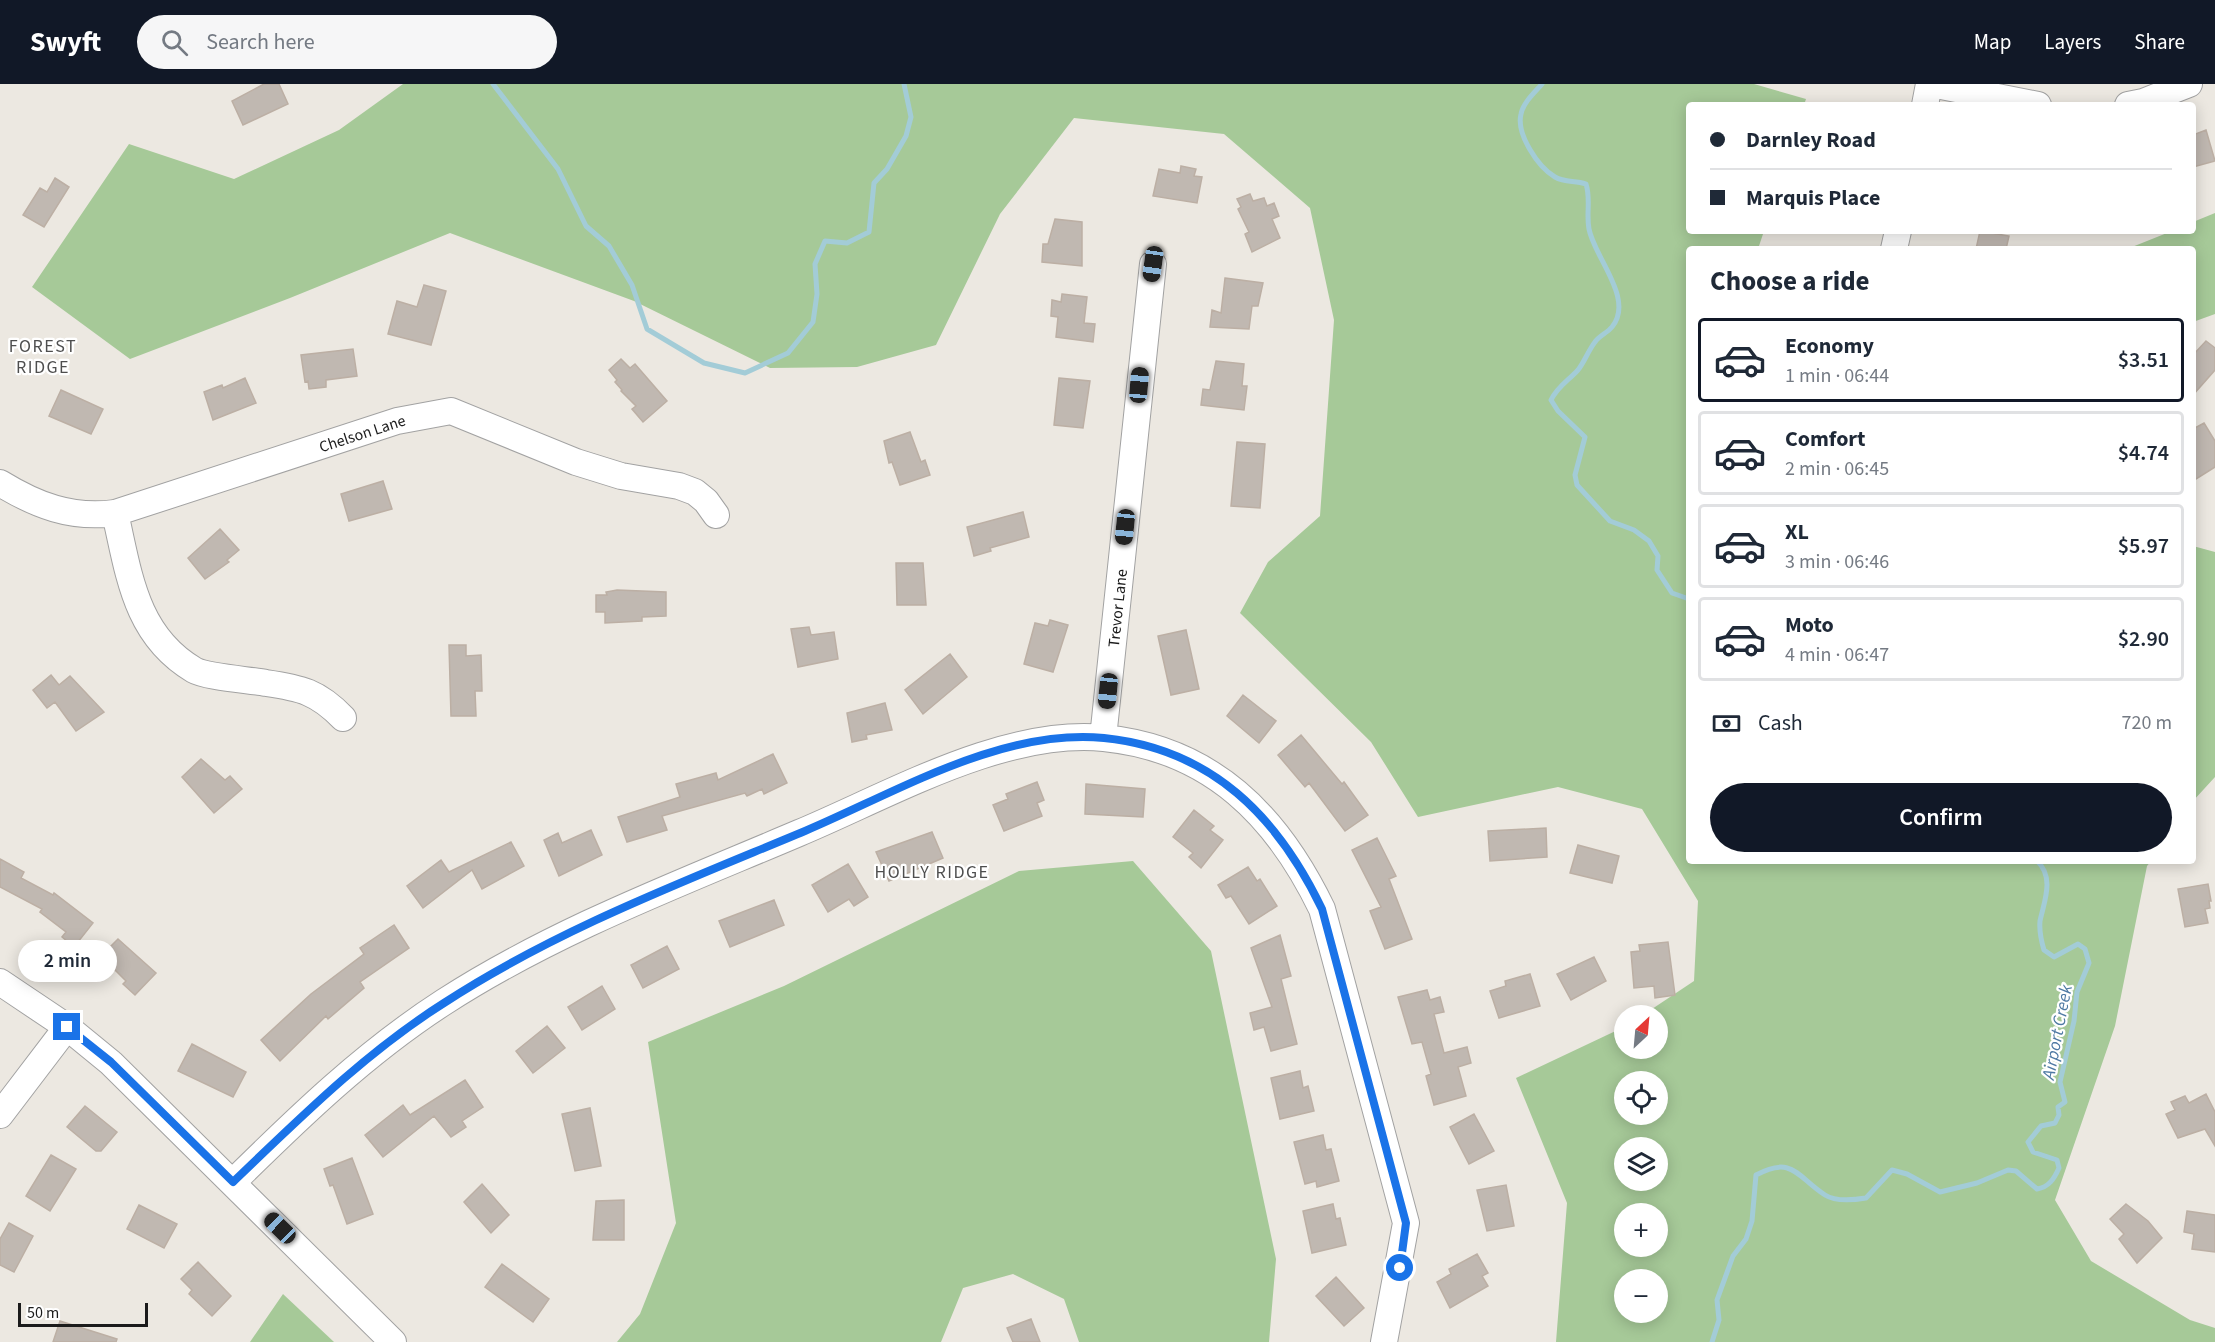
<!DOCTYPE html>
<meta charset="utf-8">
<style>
body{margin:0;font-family:"Source Sans 3",sans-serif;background:#f6f6f7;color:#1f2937;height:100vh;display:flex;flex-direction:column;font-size:22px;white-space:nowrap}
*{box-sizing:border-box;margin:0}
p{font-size:20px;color:#747a83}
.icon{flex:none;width:33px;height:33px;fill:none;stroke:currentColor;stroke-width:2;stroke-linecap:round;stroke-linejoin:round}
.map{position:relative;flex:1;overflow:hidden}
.panel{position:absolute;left:1686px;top:162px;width:510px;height:618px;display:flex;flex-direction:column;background:#fff;border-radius:6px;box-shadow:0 3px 15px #0003}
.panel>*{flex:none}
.hud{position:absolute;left:1686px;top:18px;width:510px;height:132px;border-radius:6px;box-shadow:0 3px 15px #0003;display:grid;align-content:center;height:132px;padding:0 24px;background:#fff}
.needle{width:39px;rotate:26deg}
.buttons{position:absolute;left:1614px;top:921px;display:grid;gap:12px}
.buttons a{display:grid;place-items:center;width:54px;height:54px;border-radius:50%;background:#fff;box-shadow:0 3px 15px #0003;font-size:30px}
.scale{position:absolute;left:18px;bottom:15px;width:130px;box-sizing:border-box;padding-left:6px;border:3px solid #1b1b1b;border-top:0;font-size:16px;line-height:21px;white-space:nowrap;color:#1b1b1b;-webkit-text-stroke:4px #fff;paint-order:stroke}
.end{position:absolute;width:27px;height:27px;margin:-14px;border:8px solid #1a73e8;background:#fff;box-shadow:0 0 0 3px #fff}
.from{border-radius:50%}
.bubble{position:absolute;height:42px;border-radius:21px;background:#fff;box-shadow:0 3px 15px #0003;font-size:20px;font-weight:600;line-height:42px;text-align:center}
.car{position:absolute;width:18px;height:36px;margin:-18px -9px;border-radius:8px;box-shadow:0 0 4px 2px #0007;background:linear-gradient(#222 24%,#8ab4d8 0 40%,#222 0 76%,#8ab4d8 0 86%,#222 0)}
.hud b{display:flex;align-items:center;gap:21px;height:57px;font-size:22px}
.hud b+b{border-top:2px solid #e0e1e3}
.hud i{width:15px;height:15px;background:#1f2937}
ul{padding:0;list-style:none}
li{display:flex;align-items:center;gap:18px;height:84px;margin:0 12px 9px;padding:0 12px;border:3px solid #e0e1e3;border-radius:6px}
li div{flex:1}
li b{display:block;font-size:22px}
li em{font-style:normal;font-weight:600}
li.on{border-color:#111827}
li>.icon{width:54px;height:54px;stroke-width:1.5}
h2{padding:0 24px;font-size:27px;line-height:72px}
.pay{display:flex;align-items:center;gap:15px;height:66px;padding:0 24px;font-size:22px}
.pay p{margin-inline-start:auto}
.cta{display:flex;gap:12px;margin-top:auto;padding:12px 24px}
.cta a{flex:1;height:69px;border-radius:36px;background:#111827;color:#fff;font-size:24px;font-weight:600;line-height:69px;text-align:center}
header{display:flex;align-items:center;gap:36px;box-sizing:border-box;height:84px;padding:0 30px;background:#111827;color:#fff}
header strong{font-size:28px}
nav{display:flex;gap:33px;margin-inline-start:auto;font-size:21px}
.search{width:420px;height:54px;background:#f6f6f7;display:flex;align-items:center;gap:15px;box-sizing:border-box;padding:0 21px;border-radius:33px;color:#747a83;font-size:22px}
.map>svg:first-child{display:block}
.forest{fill:#a6c998;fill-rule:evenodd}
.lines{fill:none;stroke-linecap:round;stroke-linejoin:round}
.stream{stroke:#a3ccd7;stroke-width:5}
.building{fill:#c0b8b1;stroke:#bcafa4;stroke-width:1.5}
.minor-casing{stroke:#a2a2a2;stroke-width:28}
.minor{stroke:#fff;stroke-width:26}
.route{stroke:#1a73e8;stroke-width:8}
.labels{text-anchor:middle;stroke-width:4.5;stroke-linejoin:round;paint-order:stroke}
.street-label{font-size:16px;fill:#1b1b1b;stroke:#fff}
.neighbourhood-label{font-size:18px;letter-spacing:1.5px;fill:#4e4e4e;stroke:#fff}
.water-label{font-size:18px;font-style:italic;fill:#4e79a3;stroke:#fff}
</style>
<header>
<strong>Swyft</strong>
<div class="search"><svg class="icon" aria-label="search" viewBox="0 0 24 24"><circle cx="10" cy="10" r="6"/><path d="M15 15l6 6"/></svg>Search here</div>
<nav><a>Map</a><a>Layers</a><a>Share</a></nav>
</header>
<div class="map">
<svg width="2215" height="1258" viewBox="0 0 2215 1258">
<rect width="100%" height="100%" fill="#ece8e1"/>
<path class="forest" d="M403,0H1754L1806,15L1804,21H1689V147H1764L1758,165H1689V777H2151L2147,782L2115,942L2055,1116L2091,1177L2190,1236L2215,1244V1258H1556L1567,1119L1516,994L1624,943V964H1658V932L1643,931L1694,897L1698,817L1642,725L1558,703L1418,733L1371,658L1240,529L1268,478L1320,432L1334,236L1310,124L1224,50L1074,34L1000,130L936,261L857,283L770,284L634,217L450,149L290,214L130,275L32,203L129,60L234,95L339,46ZM1624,998H1658V1030H1624ZM1624,1064H1658V1096H1624ZM1624,1130H1658V1162H1624ZM1624,1196H1658V1228H1624Z
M2215,129V230L2193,238V165H2127L2172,147H2193V138Z
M2193,462L2215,468V693L2193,717Z
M1133,777L1211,867L1276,1175L1269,1258H1079L1064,1215L1013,1190L963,1204L941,1258H617L640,1230L676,1139L648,958L784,902L1019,787Z
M283,1210L334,1258H250Z"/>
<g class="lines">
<path class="stream" d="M493,0L558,85L586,142L609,162L632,201L647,245L704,279L745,289L788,269L813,238L817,210L815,180L825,157L847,159L869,148L874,99L887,85L906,52L911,33L904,0
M1542,0C1534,9 1523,19 1521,30C1516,50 1538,83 1555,93C1565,99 1575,96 1586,100C1591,115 1586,129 1589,145C1594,173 1635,215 1612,243C1607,249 1599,252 1595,258C1588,267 1585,277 1578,286C1568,297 1558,302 1551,316L1558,327L1585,353L1575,391L1577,401L1610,437L1634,446L1649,457L1658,472L1657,486L1672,509L1689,515
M1712,1258L1719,1236L1717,1216L1733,1172L1746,1155L1752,1137L1756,1091C1793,1071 1797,1093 1825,1111C1836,1118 1854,1116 1866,1114L1892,1086L1907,1090L1940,1108L1977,1099L2008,1086L2016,1087L2037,1105C2049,1103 2054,1095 2059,1084L2057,1076L2033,1068L2028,1058L2041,1042L2055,1039L2059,1031L2058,1023L2065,1018L2060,998L2074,937L2077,908L2089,879L2085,865L2078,860L2054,873L2044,866C2041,856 2039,848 2040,837C2044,818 2055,793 2037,777"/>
</g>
<path class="building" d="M264,0H279L288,20L243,41L232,17Z
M2206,46L2215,77L2193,83V51Z
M1181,82L1196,85L1194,92L1202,93L1197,119L1153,112L1159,85L1180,89Z
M55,94L69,103L44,143L23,131L40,104L47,108Z
M1250,110L1253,117L1264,114L1267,122L1274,119L1279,132L1272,135L1280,154L1252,168L1245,150L1249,148L1238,125L1241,123L1237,115Z
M1055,135L1082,138V182L1042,178L1043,160H1048Z
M1980,147L2009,152L2006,165H1976Z
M1225,194L1263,199L1258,222H1252L1249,245L1210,243L1212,226L1221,229Z
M424,201L446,207L431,261L388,250L397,217L417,223Z
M1062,210L1087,213L1084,239L1095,240L1093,258L1056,253L1058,233L1051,232L1052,216L1061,218Z
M2206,257L2215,264V286L2193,311V271Z
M353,265L357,292L326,296V303L309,305L308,297L305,298L301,271Z
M621,275L630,284L635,280L667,317L643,338L632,325L636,322L621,307L622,306L615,298L617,296L609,286Z
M1216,277L1244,280L1242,302H1247L1244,326L1201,321L1203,305L1210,306Z
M245,294L256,319L213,336L204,308L222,301L223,304Z
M1059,294L1090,297L1083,344L1054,341Z
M61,306L103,325L91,350L49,332Z
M2204,339L2215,357V383L2193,397V345Z
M910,348L921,378L925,376L930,391L900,401L892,378L889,379L884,357Z
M1237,358L1265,360L1260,424L1231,422Z
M383,397L392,425L349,437L341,410Z
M1023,428L1029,453L990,464L991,467L974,472L967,443Z
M220,445L239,466L227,476L229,478L205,495L188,474Z
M896,479H923L926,521H897Z
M617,506L666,508V532L642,533V537L605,539V528H596V511H607L606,508Z
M1050,536L1068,541L1053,588L1024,580L1035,539L1048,542Z
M809,543L811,551L834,548L838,575L798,583L791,545Z
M1186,546L1199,605L1171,611L1158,552Z
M449,561H466V572L481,571L482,607H475L476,632H451Z
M950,570L967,593L923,630L905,606Z
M51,591L59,601L70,592L104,628L76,647L55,618L47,624L33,606Z
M1243,611L1276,637L1259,659L1227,632Z
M885,619L892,646L866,651L867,655L852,658L847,629Z
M1301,651L1342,700L1344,698L1368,731L1345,747L1309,699L1305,703L1278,671Z
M773,670L787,699L764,710L762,705L747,712L745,709L662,732L667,746L627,758L618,733L680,713L676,700L716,689L718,696Z
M201,675L225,696L230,692L242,705L214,729L182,693Z
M1037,698L1044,716L1037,719L1042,732L1004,747L993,721L1008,715L1006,710Z
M1086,700L1145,705L1143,733L1085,730Z
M1194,726L1214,742L1210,746L1223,756L1201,784L1189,773L1193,769L1173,753Z
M1546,744L1547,773L1490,777L1488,747Z
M591,746L602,771L559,792L544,756L558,749L562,759Z
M932,748L943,774L889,797L876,768Z
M1377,754L1396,792L1389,795L1412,855L1385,865L1370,827L1381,823L1352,766Z
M511,758L524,782L482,805L472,786L423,824L407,802L441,776L449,788Z
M1578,761L1619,772L1612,799L1570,789Z
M0,775L24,788L21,794L53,811L54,809L93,839L74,863L62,853L66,848L40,828L42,825L0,803Z
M848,780L868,813L854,822L849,815L828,828L812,801Z
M1248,783L1257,797L1260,795L1277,822L1249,840L1231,812L1226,814L1218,801Z
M2208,800L2211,817H2209L2210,824L2205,825L2208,839L2185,843L2178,805Z
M774,816L784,841L730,863L719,837Z
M394,841L409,864L360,898L364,904L328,935L326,932L280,977L261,956L311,910L364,870L360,864Z
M1280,851L1291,892L1281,895L1297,960L1271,967L1264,943L1254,946L1250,929L1272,923L1251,864Z
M118,855L156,889L135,911L123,900L126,897L101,872Z
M1668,858L1675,911L1655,914L1654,902L1634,904L1631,868L1640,867L1639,861Z
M667,862L679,885L643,904L631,881Z
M1594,873L1606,897L1571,916L1557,890Z
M1530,890L1540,922L1499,934L1490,907L1506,902L1505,897Z
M602,902L615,925L582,946L568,923Z
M1427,906L1430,916L1440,913L1444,928L1434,930L1444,969L1467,963L1471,979L1458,983L1466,1012L1434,1021L1426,992L1431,990L1422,958L1412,960L1398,913Z
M547,942L565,964L533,989L516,967Z
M192,960L246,988L233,1013L178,987Z
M1300,987L1303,1004L1308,1002L1314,1027L1280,1035L1271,994Z
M465,996L483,1023L462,1037L466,1043L451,1053L434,1032L383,1073L365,1051L403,1021L410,1031Z
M2206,1010L2215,1028V1062L2205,1045L2178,1054L2166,1030L2175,1026L2171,1018L2185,1012L2189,1019Z
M85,1022L117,1048L101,1067H96L67,1043Z
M590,1024L601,1082L575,1087L562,1030Z
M1474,1030L1494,1067L1469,1080L1450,1043Z
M1323,1051L1326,1066L1331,1065L1339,1097L1317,1103L1316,1097L1305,1100L1294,1058Z
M51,1071L76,1085L50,1127L26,1112Z
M352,1074L373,1130L347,1140L333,1101L330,1102L324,1085Z
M482,1100L509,1131L491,1149L464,1118Z
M1506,1101L1514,1142L1487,1147L1477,1106Z
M624,1116V1156H593L596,1117Z
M1333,1120L1336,1135L1340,1134L1346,1161L1312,1169L1303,1127Z
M2126,1120L2148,1137L2162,1154L2137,1179L2119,1155L2124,1150L2110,1135Z
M139,1121L177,1140L164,1164L127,1145Z
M2187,1127L2215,1131V1168L2192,1165L2194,1150L2184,1148Z
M9,1139L33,1152L14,1188L0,1181V1155Z
M1477,1170L1488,1189L1482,1192L1488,1202L1450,1224L1437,1198L1451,1190L1449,1185Z
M198,1178L231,1212L212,1232L189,1210L192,1206L181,1195Z
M502,1180L549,1215L533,1238L485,1203Z
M1336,1193L1364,1224L1344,1242L1316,1212Z
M1031,1235L1040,1258H1013L1007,1244Z
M60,1237L117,1255L116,1258H53Z"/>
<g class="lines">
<g class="minor-casing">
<path id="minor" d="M1931,0L2038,21
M1925,21L1929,0
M2128,21L2143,18L2189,0
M1894,165L1898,147
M0,399C36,421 71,435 115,429L397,337L451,327L576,378L621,392L679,402L695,408L706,417L716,431
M115,429C129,490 135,551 194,586C206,593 251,596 266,599C301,604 318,608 343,634
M1103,654L1153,180
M0,898L67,943L111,979L393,1258
M0,1031L67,943
M233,1098C299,1033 365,969 444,918C554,847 679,800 799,749C890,711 1004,644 1104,654C1212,665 1277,732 1322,825L1406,1139L1384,1258"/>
</g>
<use href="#minor" class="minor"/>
</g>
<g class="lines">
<path class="route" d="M67,943L111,978L233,1098C300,1034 365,969 444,919C556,846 683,798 805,747C897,708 1002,644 1104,654C1212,665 1278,733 1322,825L1406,1139L1400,1184"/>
</g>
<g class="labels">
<g class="street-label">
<text transform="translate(362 349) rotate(-18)" y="6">Chelson Lane</text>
<text transform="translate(1117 524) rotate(-84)" y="6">Trevor Lane</text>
</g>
<g class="neighbourhood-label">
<text x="43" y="268">FOREST<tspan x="43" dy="21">RIDGE</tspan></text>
<text x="932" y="794">HOLLY RIDGE</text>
</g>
<g class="water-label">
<text transform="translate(2057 948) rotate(-79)" y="6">Airport Creek</text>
</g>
</g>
</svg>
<div class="buttons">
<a><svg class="needle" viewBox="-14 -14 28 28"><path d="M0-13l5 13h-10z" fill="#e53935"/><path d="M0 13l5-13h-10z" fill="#747a83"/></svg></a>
<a><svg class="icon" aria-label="locate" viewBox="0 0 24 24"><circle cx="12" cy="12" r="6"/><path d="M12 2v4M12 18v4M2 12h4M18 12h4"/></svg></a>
<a><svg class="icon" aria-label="layers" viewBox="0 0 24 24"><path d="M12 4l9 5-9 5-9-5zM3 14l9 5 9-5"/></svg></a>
<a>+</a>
<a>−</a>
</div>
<div class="scale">50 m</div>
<i class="end from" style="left:1400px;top:1184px"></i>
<i class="end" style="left:67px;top:943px"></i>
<div class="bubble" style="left:18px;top:856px;width:99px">2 min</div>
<i class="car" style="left:1153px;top:180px;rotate:188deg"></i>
<i class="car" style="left:1139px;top:301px;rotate:5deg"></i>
<i class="car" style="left:1125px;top:443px;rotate:186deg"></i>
<i class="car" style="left:1108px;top:607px;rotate:186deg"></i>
<i class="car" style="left:280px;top:1144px;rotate:314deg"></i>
<div class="hud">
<b><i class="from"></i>Darnley Road</b>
<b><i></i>Marquis Place</b>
</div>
<section class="panel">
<h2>Choose a ride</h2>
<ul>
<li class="on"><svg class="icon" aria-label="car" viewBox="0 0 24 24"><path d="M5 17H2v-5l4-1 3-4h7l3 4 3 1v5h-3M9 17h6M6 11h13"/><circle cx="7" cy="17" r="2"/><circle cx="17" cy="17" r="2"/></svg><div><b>Economy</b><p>1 min · 06:44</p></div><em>$3.51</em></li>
<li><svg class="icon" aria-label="car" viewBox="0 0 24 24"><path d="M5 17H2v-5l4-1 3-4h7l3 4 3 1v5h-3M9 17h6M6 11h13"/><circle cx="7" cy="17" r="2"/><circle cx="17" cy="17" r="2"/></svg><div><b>Comfort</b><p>2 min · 06:45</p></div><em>$4.74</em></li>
<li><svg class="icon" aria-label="car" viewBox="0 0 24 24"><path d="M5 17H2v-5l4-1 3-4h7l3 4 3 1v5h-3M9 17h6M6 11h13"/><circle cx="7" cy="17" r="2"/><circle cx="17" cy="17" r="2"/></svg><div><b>XL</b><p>3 min · 06:46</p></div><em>$5.97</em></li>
<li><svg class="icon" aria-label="car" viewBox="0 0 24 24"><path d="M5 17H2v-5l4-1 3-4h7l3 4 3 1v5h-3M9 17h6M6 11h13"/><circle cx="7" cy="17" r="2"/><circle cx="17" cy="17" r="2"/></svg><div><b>Moto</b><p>4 min · 06:47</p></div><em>$2.90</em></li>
</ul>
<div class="pay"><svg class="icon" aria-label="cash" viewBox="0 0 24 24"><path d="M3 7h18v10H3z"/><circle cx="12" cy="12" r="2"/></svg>Cash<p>720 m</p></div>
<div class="cta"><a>Confirm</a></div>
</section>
</div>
